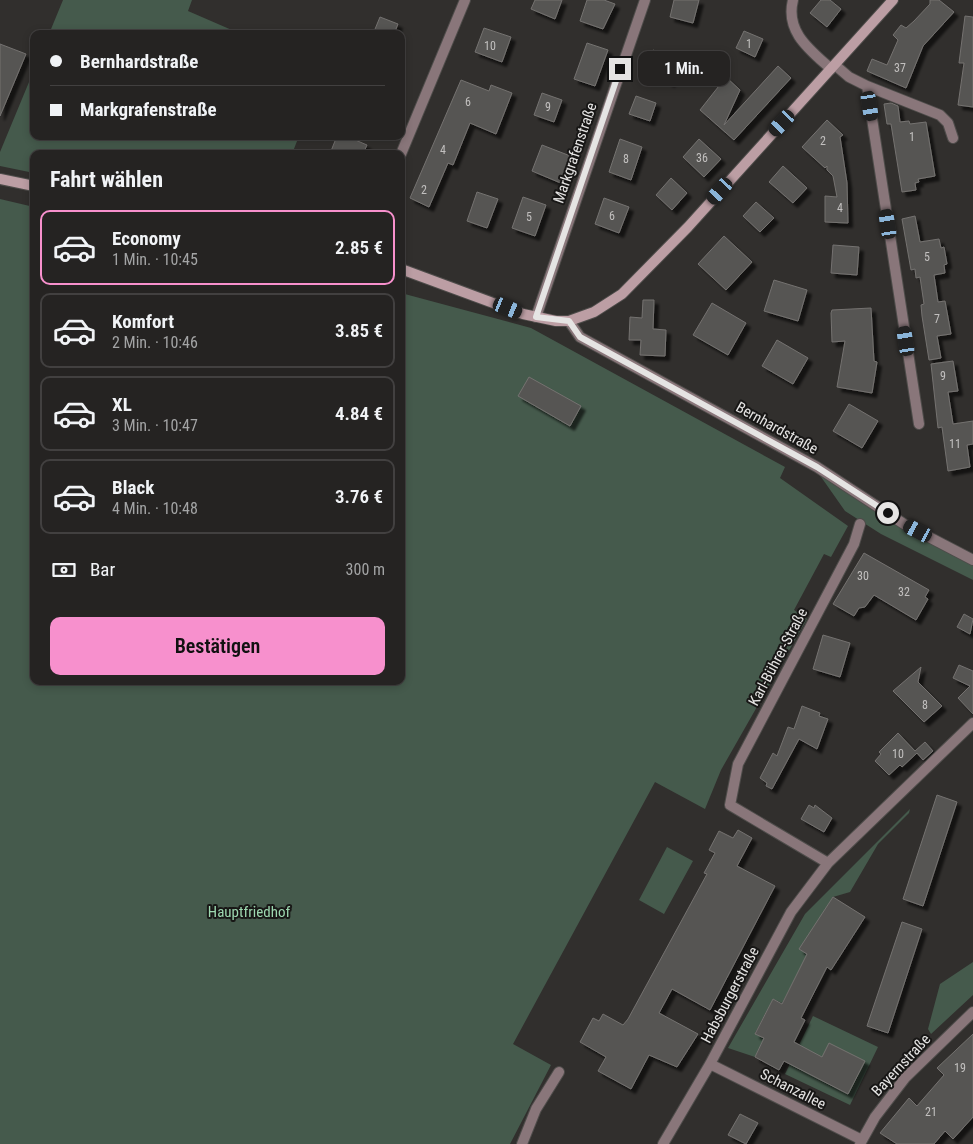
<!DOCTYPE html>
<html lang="de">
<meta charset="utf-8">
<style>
body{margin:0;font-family:"Roboto Condensed",sans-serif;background:#312f2f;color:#f1f3f6;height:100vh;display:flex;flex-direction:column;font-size:19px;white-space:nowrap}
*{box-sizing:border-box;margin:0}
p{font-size:16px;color:#a3a4a5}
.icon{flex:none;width:28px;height:28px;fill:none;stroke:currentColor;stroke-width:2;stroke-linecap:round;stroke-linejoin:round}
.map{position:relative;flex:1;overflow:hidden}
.panel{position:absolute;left:30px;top:150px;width:375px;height:535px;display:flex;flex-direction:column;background:#252322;border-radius:10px;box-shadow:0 2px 8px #0003,0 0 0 1px #424040}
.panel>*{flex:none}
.guide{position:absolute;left:30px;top:30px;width:375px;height:110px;border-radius:10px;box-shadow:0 2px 8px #0003,0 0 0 1px #424040;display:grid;align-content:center;height:110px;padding:0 20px;background:#252322}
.end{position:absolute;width:22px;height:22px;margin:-11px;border:6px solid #e5e4e3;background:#111;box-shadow:0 0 0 2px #111}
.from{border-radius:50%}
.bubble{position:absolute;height:35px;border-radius:10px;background:#252322;box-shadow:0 2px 8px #0003,0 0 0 1px #424040;font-size:16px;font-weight:600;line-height:35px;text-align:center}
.car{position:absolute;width:15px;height:30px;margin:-15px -8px;border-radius:6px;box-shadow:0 0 4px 1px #0007;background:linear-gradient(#222 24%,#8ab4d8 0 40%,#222 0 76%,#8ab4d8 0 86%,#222 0)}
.guide b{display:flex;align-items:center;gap:18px;height:48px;font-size:19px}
.guide b+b{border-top:1px solid #424040}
.guide i{width:12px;height:12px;background:#f1f3f6}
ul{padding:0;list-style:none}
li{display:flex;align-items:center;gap:15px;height:75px;margin:0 10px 8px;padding:0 10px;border:2px solid #424040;border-radius:10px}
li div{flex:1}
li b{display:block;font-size:19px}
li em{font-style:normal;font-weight:600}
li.on{border-color:#f790cd}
li>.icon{width:45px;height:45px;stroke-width:1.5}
h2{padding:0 20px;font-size:22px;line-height:60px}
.pay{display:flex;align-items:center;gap:12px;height:55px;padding:0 20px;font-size:19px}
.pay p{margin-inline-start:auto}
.primary-button{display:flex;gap:10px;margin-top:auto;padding:10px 20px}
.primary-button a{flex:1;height:58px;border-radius:10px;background:#f790cd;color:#111;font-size:20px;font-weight:600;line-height:58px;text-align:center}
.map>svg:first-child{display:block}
.green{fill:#455a4c}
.building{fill:#575553;stroke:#747270;filter:url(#shadow)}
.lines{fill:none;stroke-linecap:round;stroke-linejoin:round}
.street-casing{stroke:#4e4c4a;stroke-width:12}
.secondary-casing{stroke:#4e4c4a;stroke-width:12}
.street{stroke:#89767a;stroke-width:10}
.secondary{stroke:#bc9ea4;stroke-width:10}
.route{stroke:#e5e4e3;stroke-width:6}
.labels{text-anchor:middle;stroke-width:4;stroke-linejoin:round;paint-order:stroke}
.number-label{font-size:12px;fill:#c2c0bf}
.street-label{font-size:15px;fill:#e5e4e3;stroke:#181716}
.park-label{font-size:15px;fill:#9dd8b0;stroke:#181716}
</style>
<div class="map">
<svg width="973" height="1144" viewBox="0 0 973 1144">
<defs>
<filter id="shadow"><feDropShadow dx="4.5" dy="4.5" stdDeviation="1" flood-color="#0009"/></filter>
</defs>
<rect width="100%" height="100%" fill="#312f2d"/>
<path class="green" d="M63,0H192L188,11L241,34H49Z
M34,70V136H299L292,154H34V173L0,166V152Z
M0,199L34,207V681H401V293L531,328L785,467L780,478L848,526L831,557L824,554L794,610L807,619L721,770L705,809L655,782L513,1044L551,1065L510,1144H0Z
M819,474L973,564V580L881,534L845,511Z
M910,809L909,813L878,844L850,892L833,897L800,949L810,956L801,967L782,1003L773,999L755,1033L764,1038L755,1057L728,1048L805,914Z
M667,847L693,861L664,914L639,900Z
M973,962V995L931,1034L928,1029L940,984Z
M813,1016L878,1047L850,1105L785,1074Z"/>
<path class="building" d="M535,0H562L555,19L531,9Z
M587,0H604L615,4L603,29L580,21Z
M674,0H699L693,23L670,17Z
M821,0H830L841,9L827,27L810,13Z
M930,0H939L954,12L923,46L906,88L867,71L872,59L887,65L898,40L893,35L901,25L906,28L914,21L930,4Z
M965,16L973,17V107L958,105L964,63H959Z
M380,17L398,24L394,34H373Z
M484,28L511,37L502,62L475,52Z
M744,31L763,39L755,57L736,48Z
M587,43L608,50L595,86L574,79Z
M0,44L26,54L0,116Z
M653,50L678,59L670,83L648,64Z
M778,66L791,78L734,140L700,110L726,77L740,90L724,125Z
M461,80L489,91L491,85L512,93L496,134L470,123L453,165L448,163L429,207L410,198Z
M542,93L562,100L554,122L534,115Z
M636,96L656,103L650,121L629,114Z
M891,103L898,106L900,122L909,121L910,124L926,122L935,176L918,179L919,182L915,183L916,190L902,192L891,124H887L884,104Z
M827,120L843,135L840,137L847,183L848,223L825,222V196L837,197L833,176L827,170V166L825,168L802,147Z
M337,136H346L367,145L363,154H339L331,151Z
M620,139L642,147L631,180L609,172Z
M699,139L721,159L704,177L683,157Z
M542,145L573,157L563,184L532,171Z
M783,166L807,188L793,203L769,182Z
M671,178L687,193L672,210L656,195Z
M477,192L498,199L487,228L467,221Z
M523,197L546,205L535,236L512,228Z
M604,198L629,207L619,233L595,224Z
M756,202L774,218L760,232L743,216Z
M915,216L920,242L939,239L941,248L944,247L947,264L944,265L945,273L934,275L938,302L945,301L951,334L937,336L941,358L929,360L922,316L921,305L924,304L920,277L916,278L915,269L911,270L902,219Z
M724,236L752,262L726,290L698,264Z
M833,245L859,247L857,275L831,273Z
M774,280L807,290L798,321L764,311Z
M643,300H654L653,329L666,330L665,356L640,355L641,340H629L630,317L642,318Z
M712,303L746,323L728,355L693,335Z
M871,308L874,361L877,362L872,393L837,387L845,341L832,342L831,313L832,310Z
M777,340L808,358L793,384L762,366Z
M953,361L958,391L948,392L953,424L973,421V444L967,445L970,467L948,471L942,427L938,428L931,364Z
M529,377L581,406L570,426L518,396Z
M849,404L878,421L862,448L833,431Z
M864,553L929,590L925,597L928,599L916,620L874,595L865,607L859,608L854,616L833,604Z
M964,614L973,619L970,634L957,627Z
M823,635L850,643L840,677L813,669Z
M959,665L973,671V714L958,698L970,686L953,678Z
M921,667L918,682L942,706L924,722L893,691Z
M802,706L820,713L819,716L828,719L817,749L799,739L772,789L766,786L767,783L760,778L773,753L777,756L788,727L794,729Z
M898,733L915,751L925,742L933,751L923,760L917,753L902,767L900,765L889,775L875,761L881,754L879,752Z
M937,795L957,802L923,906L903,899Z
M809,805L814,808L815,805L832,818L824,832L801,819Z
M738,830L752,838L737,866L775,886L710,1010L672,989L659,1013L698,1034L677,1067L649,1055L631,1089L598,1071L606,1057L580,1042L593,1018L599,1021L603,1014L623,1025L628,1019L707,874L704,873L715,853L709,850L719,831L733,838Z
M833,897L865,917L831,970L827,967L801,1018L805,1020L794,1042L822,1057L829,1043L865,1061L848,1094L784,1061L779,1070L755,1057L764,1038L755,1034L773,999L782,1004L807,954L799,949Z
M902,922L922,929L888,1033L867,1026Z
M973,1034V1117L953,1139L945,1131L934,1144H897L880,1133L909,1098L917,1106L944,1075L937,1068Z
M740,1114L758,1123L746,1144L728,1135Z"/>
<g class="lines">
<g class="street-casing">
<path id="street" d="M793,0C785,32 810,50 831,69
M835,65L849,77L867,86L919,424
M867,86L940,115L948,123L953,138
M401,154L465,0
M536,317L645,0
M569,321L580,337L817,467L904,524L973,560
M828,863L730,805L738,764L854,544L860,524
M710,1064L862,1140
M522,1144L536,1109L559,1072
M663,1144L710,1064L791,912L828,863L973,723
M860,1144L875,1117L905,1078L973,1012"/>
</g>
<g class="secondary-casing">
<path id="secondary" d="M0,179L34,186
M401,269L523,314L556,321H569L594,312L622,294L688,227L893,0"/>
</g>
<use href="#street" class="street"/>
<use href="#secondary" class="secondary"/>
</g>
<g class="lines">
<path class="route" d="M620,69L536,317L569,321L580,337L817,467L888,513"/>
</g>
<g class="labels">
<g class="number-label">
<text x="749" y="48">1</text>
<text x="490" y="50">10</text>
<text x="900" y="72">37</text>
<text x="468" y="106">6</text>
<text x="548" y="111">9</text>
<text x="912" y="141">1</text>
<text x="823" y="145">2</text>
<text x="443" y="154">4</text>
<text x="702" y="162">36</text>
<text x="626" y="163">8</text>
<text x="424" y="194">2</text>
<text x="840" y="212">4</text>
<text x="612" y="220">6</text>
<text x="529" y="221">5</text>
<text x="927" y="261">5</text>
<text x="937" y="323">7</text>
<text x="943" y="380">9</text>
<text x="955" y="448">11</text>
<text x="863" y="580">30</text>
<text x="904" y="596">32</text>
<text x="925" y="709">8</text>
<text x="898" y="758">10</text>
<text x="960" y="1072">19</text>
<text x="931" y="1116">21</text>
</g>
<g class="street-label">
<text transform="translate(575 153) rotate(-71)" y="5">Markgrafenstraße</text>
<text transform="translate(777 428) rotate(29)" y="5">Bernhardstraße</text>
<text transform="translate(778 657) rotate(-62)" y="5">Karl-Bührer-Straße</text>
<text transform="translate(730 995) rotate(-62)" y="5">Habsburgerstraße</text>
<text transform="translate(901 1065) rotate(-47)" y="5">Bayernstraße</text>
<text transform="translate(793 1089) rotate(27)" y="5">Schanzallee</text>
</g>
<g class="park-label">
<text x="249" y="917">Hauptfriedhof</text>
</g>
</g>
</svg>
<i class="end from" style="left:888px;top:513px"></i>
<i class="end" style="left:620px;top:69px"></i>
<div class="bubble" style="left:638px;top:51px;width:92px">1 Min.</div>
<i class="car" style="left:870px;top:106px;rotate:171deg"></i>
<i class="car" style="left:782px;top:123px;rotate:223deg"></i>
<i class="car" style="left:720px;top:191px;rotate:222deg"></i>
<i class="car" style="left:888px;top:224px;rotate:351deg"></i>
<i class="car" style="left:508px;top:308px;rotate:112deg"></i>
<i class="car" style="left:906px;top:341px;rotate:351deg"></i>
<i class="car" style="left:918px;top:531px;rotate:298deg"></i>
<div class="guide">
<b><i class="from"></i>Bernhardstraße</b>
<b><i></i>Markgrafenstraße</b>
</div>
<section class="panel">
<h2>Fahrt wählen</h2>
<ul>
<li class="on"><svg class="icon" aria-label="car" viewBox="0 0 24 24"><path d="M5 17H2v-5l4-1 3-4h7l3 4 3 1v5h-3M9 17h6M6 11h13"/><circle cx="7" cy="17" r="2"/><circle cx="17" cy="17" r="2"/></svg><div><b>Economy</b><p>1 Min. · 10:45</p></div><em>2.85 €</em></li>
<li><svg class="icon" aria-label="car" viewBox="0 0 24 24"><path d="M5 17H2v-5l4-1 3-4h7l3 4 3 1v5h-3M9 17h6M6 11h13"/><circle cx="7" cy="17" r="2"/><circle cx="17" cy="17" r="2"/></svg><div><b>Komfort</b><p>2 Min. · 10:46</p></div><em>3.85 €</em></li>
<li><svg class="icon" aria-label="car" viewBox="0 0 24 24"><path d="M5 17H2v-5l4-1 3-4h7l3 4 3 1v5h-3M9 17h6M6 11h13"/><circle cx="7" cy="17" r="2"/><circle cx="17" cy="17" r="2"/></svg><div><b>XL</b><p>3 Min. · 10:47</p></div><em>4.84 €</em></li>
<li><svg class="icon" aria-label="car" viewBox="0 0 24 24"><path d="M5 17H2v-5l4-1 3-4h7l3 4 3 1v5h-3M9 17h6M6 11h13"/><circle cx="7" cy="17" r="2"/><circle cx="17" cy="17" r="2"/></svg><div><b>Black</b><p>4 Min. · 10:48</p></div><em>3.76 €</em></li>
</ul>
<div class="pay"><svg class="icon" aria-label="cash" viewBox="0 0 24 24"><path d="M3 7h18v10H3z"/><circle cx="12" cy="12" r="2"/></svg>Bar<p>300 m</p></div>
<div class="primary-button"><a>Bestätigen</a></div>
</section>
</div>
